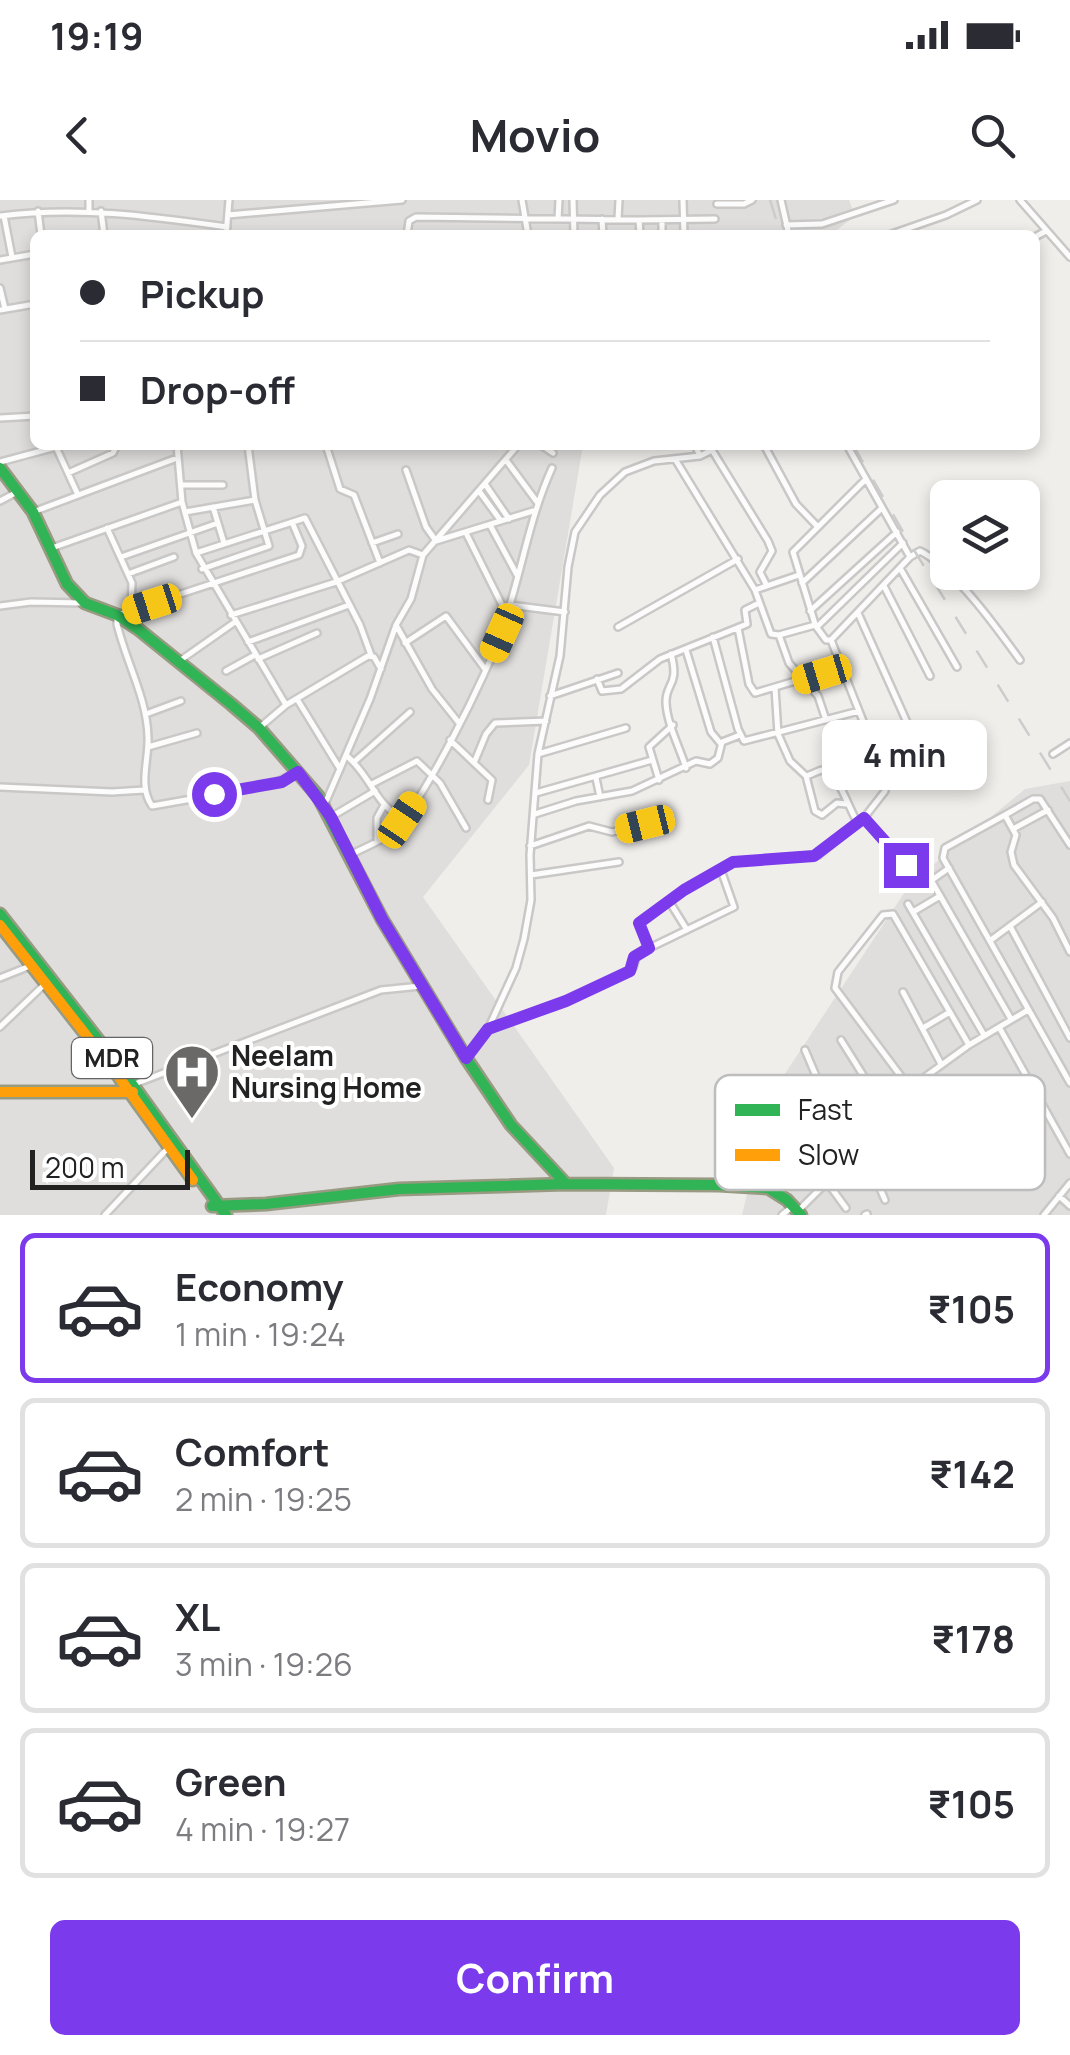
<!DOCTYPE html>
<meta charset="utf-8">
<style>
body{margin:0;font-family:Manrope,sans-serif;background:#f7f7f7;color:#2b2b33;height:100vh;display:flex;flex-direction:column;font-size:38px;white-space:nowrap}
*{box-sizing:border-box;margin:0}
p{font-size:32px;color:#7c7c81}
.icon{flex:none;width:55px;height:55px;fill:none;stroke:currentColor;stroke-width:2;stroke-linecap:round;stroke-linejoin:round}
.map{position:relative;height:1015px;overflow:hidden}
.details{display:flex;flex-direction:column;background:#fff;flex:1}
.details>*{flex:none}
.top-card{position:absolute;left:30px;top:30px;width:1010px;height:220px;border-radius:15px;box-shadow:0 5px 15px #0003;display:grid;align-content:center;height:220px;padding:0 50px;background:#fff}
.tools{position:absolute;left:930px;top:280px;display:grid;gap:20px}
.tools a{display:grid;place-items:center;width:110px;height:110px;border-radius:15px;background:#fff;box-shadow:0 5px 15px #0003;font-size:50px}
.scale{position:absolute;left:30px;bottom:25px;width:160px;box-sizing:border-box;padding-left:10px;border:5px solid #222;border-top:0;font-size:28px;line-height:35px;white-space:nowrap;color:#222;-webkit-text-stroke:8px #fff;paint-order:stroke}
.end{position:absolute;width:45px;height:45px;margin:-22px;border:12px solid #7c3aed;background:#fff;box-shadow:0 0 0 5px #fff}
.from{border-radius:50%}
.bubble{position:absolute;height:70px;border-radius:15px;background:#fff;box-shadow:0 5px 15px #0003;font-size:32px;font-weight:700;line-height:70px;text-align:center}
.car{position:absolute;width:30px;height:60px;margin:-30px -15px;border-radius:12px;box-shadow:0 0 8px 2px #0007;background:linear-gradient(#f5c518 24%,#345 0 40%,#f5c518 0 76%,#345 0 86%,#f5c518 0)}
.top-card b{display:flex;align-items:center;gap:35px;height:95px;font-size:38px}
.top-card b+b{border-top:2px solid #e1e1e2}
.top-card i{width:25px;height:25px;background:#2b2b33}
ul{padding:18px 0 0;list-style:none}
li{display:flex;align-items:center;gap:30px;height:150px;margin:0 20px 15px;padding:0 30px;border:5px solid #e1e1e2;border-radius:15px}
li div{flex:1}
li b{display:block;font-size:38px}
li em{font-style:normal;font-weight:700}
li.selected{border-color:#7c3aed}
li>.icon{width:90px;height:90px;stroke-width:1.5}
.primary-button{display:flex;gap:20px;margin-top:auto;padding:20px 50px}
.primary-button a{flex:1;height:115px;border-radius:15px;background:#7c3aed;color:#fff;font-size:40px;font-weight:700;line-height:115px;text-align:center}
.status{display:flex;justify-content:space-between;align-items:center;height:70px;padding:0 50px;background:#fff;direction:ltr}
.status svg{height:28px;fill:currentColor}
header{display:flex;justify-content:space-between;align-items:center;height:130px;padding:0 50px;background:#fff;font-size:45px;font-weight:700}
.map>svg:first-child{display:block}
.residential{fill:#dfdedc}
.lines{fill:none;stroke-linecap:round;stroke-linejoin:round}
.street-casing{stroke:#c9c8c7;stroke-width:10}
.fast-casing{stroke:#999a82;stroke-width:15}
.slow-casing{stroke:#999a82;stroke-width:15}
.street{stroke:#fdfcfc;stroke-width:5}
.fast{stroke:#30b455;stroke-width:10}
.slow{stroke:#ff9f0a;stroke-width:10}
.rail{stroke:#ccc;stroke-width:2.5;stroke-dasharray:20 20;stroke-linecap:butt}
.route{stroke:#7c3aed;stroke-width:12}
.labels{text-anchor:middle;stroke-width:8;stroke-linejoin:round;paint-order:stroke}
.shield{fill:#fff;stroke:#646464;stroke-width:2.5}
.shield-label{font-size:25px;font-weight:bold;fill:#222}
.poi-label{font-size:28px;font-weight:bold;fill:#222;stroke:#fff;text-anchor:start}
.key{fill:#fff;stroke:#bdbdbd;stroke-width:2.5}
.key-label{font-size:28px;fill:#222}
</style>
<div class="status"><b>19:19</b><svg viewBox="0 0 49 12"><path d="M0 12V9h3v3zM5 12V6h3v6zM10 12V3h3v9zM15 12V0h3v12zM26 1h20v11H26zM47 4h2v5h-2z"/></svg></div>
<header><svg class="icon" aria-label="back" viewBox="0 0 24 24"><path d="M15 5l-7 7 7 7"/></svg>Movio<svg class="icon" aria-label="search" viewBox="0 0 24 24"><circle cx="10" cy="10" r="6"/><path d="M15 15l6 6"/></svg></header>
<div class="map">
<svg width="1070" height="1015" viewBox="0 0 1070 1015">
<rect width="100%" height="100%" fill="#f0eeeb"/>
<path class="residential" d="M0,0H849L855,16L830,35H35V245H583L529,565L423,697L614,968L606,1015H0Z
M1070,581V1015H742L771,895L910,684L1025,589Z"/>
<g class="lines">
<g class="street-casing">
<path id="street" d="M522,0L528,35
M573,0L574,35
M683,0L684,35
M781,0L789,35
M1020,0L1070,57
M717,4H744L752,0
M38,11L41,35
M89,11V0
M101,11L104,35
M228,15L402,0
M0,16C77,6 150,16 227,27
M4,16L12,57
M558,19L559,0
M602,19L603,35
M618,19L619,0
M639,20L715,19
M662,21V35
M786,25L822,24L894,0
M226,35L229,0
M407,35L409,21L416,17L639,20L640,35
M889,35L946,15L977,0
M1035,37L1046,31
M0,60L35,54
M0,88L5,109
M0,110L35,104
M0,218L35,216
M177,245L182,302L196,353L286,505
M326,245L340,289L354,295L380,363
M541,245L553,253
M695,245L700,256L712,250L768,341L772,351L760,372L767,386
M764,245L796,304L818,327
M847,245L910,357
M675,259L755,390L799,375
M506,260L537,302
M0,262L56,247L78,295
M406,270L426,327L436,341L533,311
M68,273L113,253L117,245
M485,284L509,319
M181,285H223
M479,291L501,321
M0,301L19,291
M213,307L224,343
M33,312L177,258
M185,312L255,300
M292,322L302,346L299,355L117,415V424C126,462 147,498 148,537C149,560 138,586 152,606L271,585L297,572
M490,325L517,375
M107,328L132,383L131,410
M466,333L507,415
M372,343L398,334
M49,349L182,302
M196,353L305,318L360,425L371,455
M121,357L218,323
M900,368L957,467
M202,369L269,346L255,300L248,245
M128,374L174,357
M802,383L882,308
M884,386L930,476
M755,390L771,434L779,435L815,425L826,440H831L910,357L920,351C954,368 997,428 1020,460
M510,405L565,412
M0,406L31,402L82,403
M810,411L897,332
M858,413L914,538
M231,415L336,382L409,350L423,355
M815,424L793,352L865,280
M396,425L432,489L459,523
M819,425L903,343
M618,427L738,359
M738,428L749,484L755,493L842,467
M779,435L789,463L818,496L826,520
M713,437L738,529L744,541L859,511
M248,442L349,405
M405,443L446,416L485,469
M686,450L711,532L721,544
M671,454C680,486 665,483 666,503C667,524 680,548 686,568
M258,459L317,433
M178,462L235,422
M226,471L255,455
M597,479L602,491L621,489L660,459L747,424L745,410L759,403
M775,488L778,534L790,561L806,576L815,611L822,615L837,603L846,604
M550,496L618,473
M297,499L340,569
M146,514L181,501
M259,528L286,505L368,456L374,457L381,469
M450,540L492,580L488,600
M148,547L197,533
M538,554L626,528
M1053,554L1070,543
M347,556C372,578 373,601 402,619
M354,562L410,512
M474,563L486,534L495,523L546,521
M806,576C808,576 820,570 822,570C839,571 849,611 858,623
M596,578L600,597
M659,580L649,547L673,525
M372,584L417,561L440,583L466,628
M0,587L112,592L144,590
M536,593L652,560
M324,606L370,499L396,425L411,399L423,355L518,245
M535,614L576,601L632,591L696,561L710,564L718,558L722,542L740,535
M1005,615L1033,599H1040L1070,645
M331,617L375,591
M864,618L912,670L923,669L927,673L1011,819
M1013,629L1048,610
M377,641V618L383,607
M530,646L589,626L612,632L645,624
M350,655C363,648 380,642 391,633C421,608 489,471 502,430C521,376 528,321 552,268
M531,675L619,662
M932,680L949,668
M669,701L687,730
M908,704L984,835
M913,712L940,696
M1011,728L1070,838
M991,740L1042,702
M649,748L639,723L684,690L733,662L818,655L864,618L885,591V577L831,440
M1070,752L1053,718L1014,665L1011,652L1016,635L1005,615L945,648L943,658L1070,883
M0,778L30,766
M903,792L941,864
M0,827L47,782
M999,827L1070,954
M923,828L950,812
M488,829L566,801L627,773L633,768L637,754L734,707L721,670
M841,840L883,907
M969,845L893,714L883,715L838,772L835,788L918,899L944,948L949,980L955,981L1002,955
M805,850L822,890L845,931
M466,858L488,829L516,768L524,739L531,700L530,655L538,554L560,456L568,367L575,332L600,295L625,272L654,261L700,256
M132,885L381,790L421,786
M783,886L813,950
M867,919L888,955L872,970L885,1000
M945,951L984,928
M768,988L813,950L867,919L969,845L1028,810
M1059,996L1070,1006
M798,1011L827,982L846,1008
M105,1015L168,948
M782,1015L793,1006
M865,1015L867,1014
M1044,1015L1070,983"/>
</g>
<g class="fast-casing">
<path id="fast" d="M0,268L33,312L67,384L85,403L117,415L138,429L231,504L259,528L318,596L382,719L466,858L511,925L566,984
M0,714L124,873L226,1015
M212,1006L266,1004L399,989L566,984L719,985L768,988L787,1000L801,1015"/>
</g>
<g class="slow-casing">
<path id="slow" d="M0,725L119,877L193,980
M0,892H133"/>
</g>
<use href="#street" class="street"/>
<use href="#fast" class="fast"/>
<use href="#slow" class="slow"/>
<path class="rail" d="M770,0L781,35
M853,245L909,342L1070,601"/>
</g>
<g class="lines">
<path class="route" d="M214,594L282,582L298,572L331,617L382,719L466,858L488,829L566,801L630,771L634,757L649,748L639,723L684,690L733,662L814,656L864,618L906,665"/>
</g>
<defs>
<g id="hospital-pin" transform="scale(2.875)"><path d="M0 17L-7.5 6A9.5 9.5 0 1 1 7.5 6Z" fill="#6a6968" stroke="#fff"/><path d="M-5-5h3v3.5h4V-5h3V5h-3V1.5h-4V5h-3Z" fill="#fff"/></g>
</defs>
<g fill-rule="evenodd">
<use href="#hospital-pin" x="192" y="872"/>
</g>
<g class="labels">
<rect class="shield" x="72" y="838" width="80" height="40" rx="8"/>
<g class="shield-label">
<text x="112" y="867">MDR</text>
</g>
<g class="poi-label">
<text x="231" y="866">Neelam<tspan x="231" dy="32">Nursing Home</tspan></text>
</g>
</g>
<rect x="715" y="875" width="330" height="115" rx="15" class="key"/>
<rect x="735" y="904" width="45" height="12" fill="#30b455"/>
<rect x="735" y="949" width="45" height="12" fill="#ff9f0a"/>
<g class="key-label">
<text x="798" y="920">Fast</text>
<text x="798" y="965">Slow</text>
</g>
</svg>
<div class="tools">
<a><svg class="icon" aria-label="layers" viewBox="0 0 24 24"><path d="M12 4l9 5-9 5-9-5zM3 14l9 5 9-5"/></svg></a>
</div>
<div class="scale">200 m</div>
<i class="end from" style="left:214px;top:594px"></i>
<i class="end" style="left:906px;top:665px"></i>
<div class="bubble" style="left:822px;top:520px;width:165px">4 min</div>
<i class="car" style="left:152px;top:404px;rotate:252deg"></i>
<i class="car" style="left:502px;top:433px;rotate:204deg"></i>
<i class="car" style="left:822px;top:474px;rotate:253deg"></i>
<i class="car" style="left:402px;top:620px;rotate:34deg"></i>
<i class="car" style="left:645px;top:624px;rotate:256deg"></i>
<div class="top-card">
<b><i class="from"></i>Pickup</b>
<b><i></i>Drop-off</b>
</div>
</div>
<section class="details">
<ul>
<li class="selected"><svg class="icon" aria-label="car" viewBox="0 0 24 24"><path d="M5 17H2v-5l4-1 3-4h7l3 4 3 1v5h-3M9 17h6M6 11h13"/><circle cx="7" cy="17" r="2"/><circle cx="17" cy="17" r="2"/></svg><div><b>Economy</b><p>1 min · 19:24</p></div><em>₹105</em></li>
<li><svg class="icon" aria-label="car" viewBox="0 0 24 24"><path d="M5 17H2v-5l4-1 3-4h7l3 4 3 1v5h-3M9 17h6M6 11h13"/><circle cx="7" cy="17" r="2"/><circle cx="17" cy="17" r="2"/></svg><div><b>Comfort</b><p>2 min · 19:25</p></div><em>₹142</em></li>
<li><svg class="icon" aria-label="car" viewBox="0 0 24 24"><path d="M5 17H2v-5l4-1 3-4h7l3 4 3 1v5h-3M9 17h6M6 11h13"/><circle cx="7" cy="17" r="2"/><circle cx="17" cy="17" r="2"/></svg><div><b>XL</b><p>3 min · 19:26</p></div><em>₹178</em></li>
<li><svg class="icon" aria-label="car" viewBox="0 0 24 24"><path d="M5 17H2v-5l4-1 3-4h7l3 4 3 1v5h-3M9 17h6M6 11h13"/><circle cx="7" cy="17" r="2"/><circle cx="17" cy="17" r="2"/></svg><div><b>Green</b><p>4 min · 19:27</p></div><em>₹105</em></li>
</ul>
<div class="primary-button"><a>Confirm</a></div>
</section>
